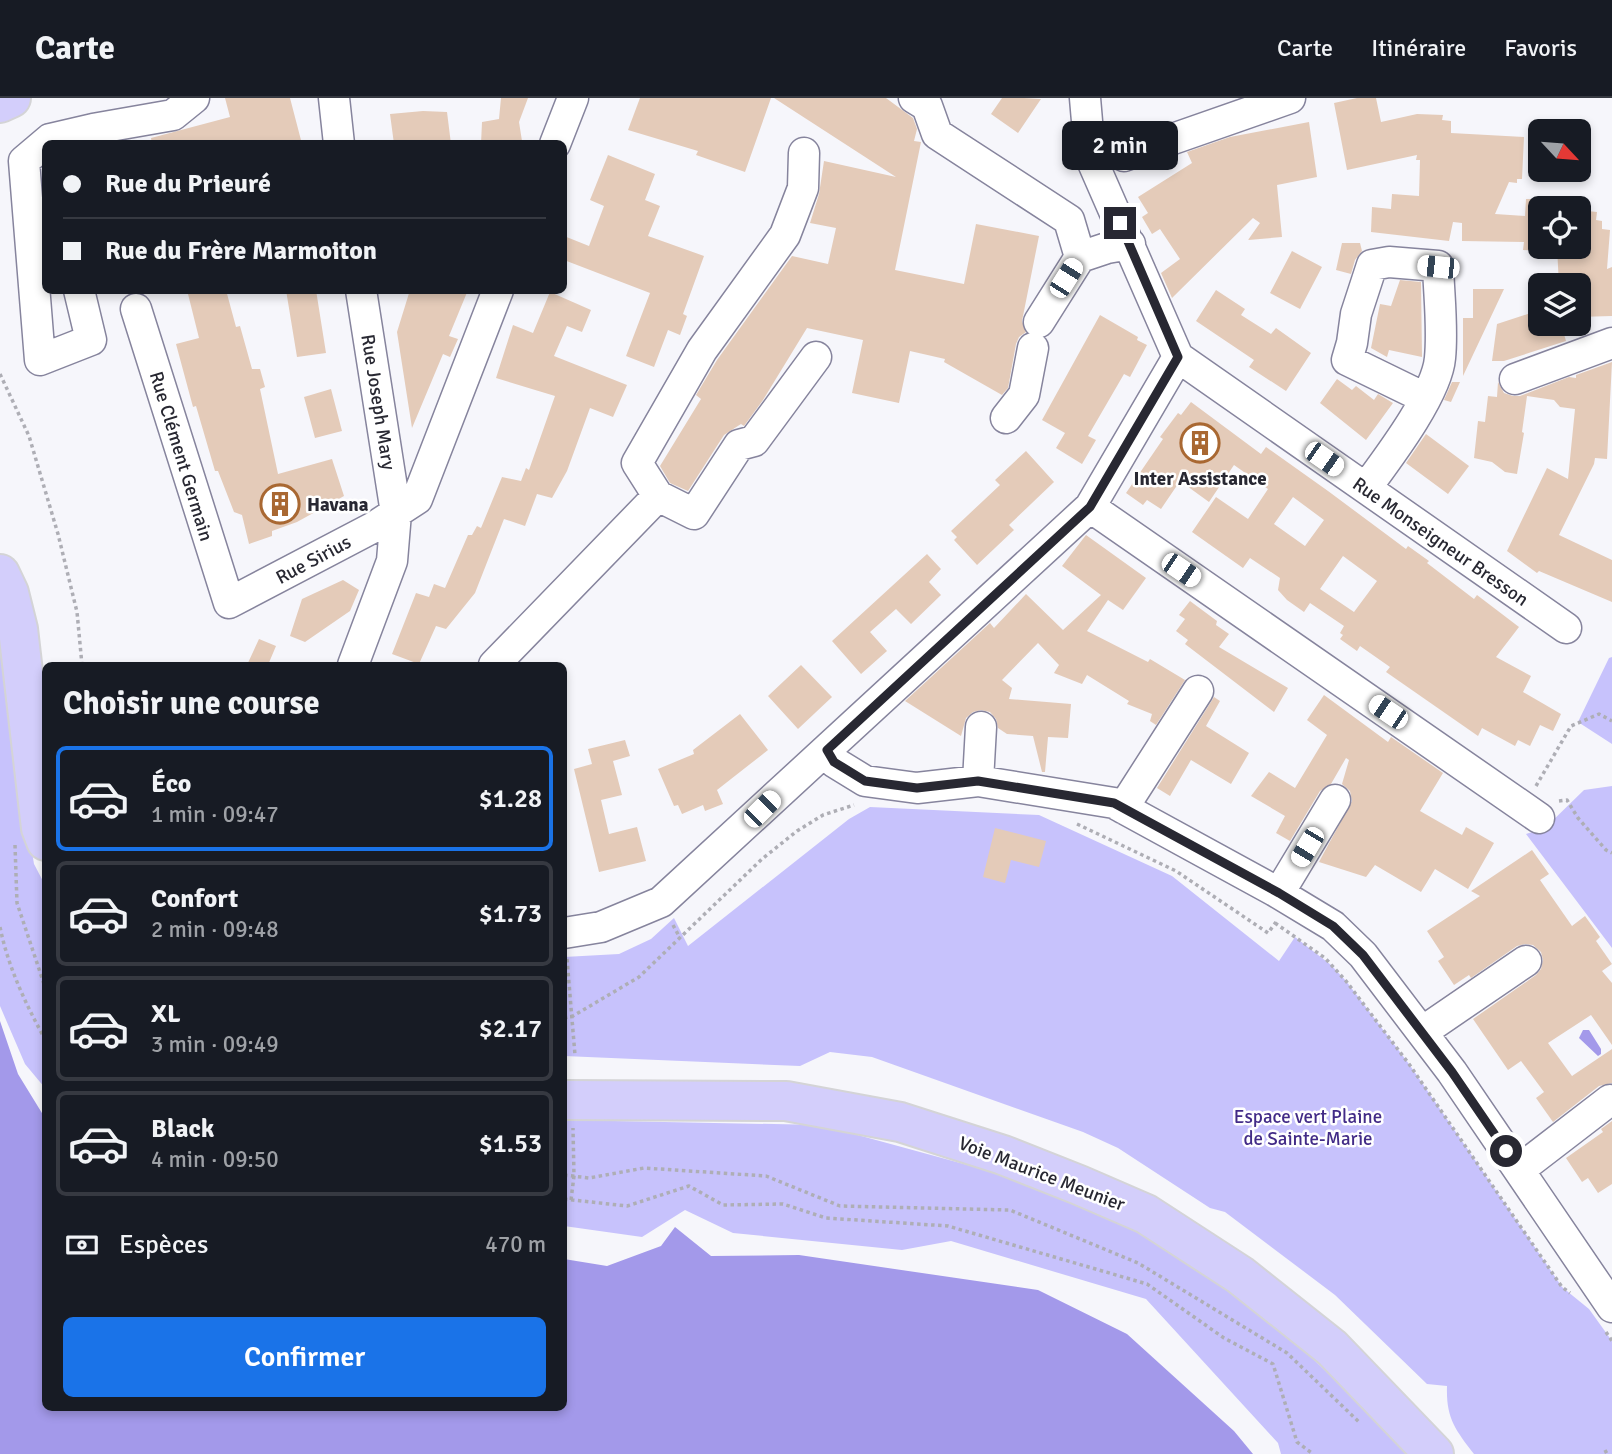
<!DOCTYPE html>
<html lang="fr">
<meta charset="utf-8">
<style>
body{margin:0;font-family:Signika,sans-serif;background:#242831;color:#f1f3f6;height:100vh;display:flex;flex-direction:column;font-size:26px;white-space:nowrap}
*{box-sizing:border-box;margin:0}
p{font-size:23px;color:#9ea1a6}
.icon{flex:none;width:38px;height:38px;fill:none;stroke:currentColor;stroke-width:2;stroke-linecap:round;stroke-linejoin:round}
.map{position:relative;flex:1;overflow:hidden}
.drawer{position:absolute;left:42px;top:564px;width:525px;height:749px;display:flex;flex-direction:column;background:#171b24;border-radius:10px;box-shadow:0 4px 10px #0003}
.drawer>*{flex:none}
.banner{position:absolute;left:42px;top:42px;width:525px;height:154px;border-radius:10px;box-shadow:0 4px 10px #0003;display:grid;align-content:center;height:154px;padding:0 21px;background:#171b24}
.needle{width:46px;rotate:116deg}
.buttons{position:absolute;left:1528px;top:21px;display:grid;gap:14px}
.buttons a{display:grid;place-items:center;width:63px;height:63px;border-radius:10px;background:#171b24;box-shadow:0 4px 10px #0003;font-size:35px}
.end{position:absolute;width:32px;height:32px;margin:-16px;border:9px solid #282832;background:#fff;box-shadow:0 0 0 4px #fff}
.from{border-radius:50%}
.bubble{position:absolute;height:49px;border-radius:10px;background:#171b24;box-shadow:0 4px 10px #0003;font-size:23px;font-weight:600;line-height:49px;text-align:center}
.car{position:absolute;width:21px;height:42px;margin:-21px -10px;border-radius:9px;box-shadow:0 0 5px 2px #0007;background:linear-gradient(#fff 24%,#345 0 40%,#fff 0 76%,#345 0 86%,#fff 0)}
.banner b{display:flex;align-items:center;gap:24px;height:66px;font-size:26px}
.banner b+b{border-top:2px solid #363941}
.banner i{width:18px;height:18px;background:#f1f3f6}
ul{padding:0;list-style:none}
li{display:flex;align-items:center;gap:21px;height:105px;margin:0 14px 10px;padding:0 7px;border:4px solid #363941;border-radius:10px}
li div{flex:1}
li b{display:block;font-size:26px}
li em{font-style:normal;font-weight:600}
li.selected{border-color:#1a73e8}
li>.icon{width:63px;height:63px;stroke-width:1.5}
h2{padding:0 21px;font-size:32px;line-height:84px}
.pay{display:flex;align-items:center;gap:18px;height:77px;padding:0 21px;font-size:26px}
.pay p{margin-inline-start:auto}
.primary-button{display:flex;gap:14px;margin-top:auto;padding:14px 21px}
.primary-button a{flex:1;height:80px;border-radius:10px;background:#1a73e8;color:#fff;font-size:28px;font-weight:600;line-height:80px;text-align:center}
header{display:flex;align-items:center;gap:42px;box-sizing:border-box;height:98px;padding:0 35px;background:#171b24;border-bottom:2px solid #363941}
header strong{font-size:33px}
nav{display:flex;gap:38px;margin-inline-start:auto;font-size:24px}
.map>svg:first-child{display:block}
.green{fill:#c7c2fc}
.water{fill:#a399ea}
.building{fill:#e4cbb9;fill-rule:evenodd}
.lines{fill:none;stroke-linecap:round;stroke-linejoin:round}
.minor-casing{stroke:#86849d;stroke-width:33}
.major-casing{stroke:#d4d4d6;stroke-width:42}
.path{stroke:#aeaeb5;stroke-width:3.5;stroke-dasharray:3.5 3.5;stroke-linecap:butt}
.minor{stroke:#fff;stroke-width:30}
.major{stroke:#d3cefb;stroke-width:38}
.route{stroke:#282832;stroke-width:9}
.labels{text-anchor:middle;stroke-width:5;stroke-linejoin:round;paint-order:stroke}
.street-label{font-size:19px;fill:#282832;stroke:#fff}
.poi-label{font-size:19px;font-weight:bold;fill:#282832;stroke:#fff}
.park-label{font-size:19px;fill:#422b87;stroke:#fff}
</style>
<header>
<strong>Carte</strong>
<nav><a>Carte</a><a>Itinéraire</a><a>Favoris</a></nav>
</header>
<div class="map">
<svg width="1612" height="1356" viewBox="0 0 1612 1356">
<rect width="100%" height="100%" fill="#f6f6fb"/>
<path class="green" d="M0,531L18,670L34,766L45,787V990L25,966L0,908Z
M1612,559V646L1578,624L1609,560Z
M1612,688V850L1526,736L1545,730L1584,692Z
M870,709L1039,717L1172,778L1279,863L1295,839L1331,867L1346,883L1409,966L1562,1189L1589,1211L1612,1243V1356H1474C1455,1331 1446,1320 1447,1288L1427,1286L1335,1197L1225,1114L1210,1110L1118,1050L1083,1034L872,959L830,954L800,968L564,958V859L619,856L651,841L674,820L688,848L849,721Z
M564,1022L821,1027L1078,1097L1254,1204L1412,1356H1281L1278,1345L1146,1201L951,1143L902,1152L733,1135L685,1112L642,1139L564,1128Z"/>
<path class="water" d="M0,923L18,976L45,1020L46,1309H564V1161L607,1168L661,1148L675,1129L711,1158L799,1157L1038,1192L1127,1236L1234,1333L1253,1356H0Z
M1583,932H1589L1601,951V956L1598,958L1579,940Z"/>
<path class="building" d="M225,0H290L302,46H152L151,40L230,19Z
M501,0H528L519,24L522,43L481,46L482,24L499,21Z
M640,0H771L745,74L696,57L698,53L628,32Z
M774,0H886L913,20L917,31L914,43L921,44L895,172L964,186L976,126L1039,138L1022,223L1026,234L1019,239L1016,246L1008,290L1002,297L944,264L945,261L910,253L899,305L852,295L863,242L807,230L763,302L744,328L741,326L724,337L688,393L670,385L660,368L701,301L696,297L717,262L792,158L828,166L836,130L810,125L819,96L824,63L896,79Z
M1002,0H1024L1041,1L1018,35L991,16Z
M1357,0H1376L1381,24L1417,16L1443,17L1442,22L1451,23V35L1524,39L1522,81H1517V85L1509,84L1495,116L1525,118L1526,101H1540V153L1523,152L1524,144L1462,143V125L1453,124L1449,143L1371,134L1372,109L1391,111L1392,96L1419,98L1420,62H1416L1417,57L1347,72L1334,5Z
M423,13L447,14L451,46H394L390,16Z
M1309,24L1317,79L1277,87L1282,139L1248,142L1260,125L1253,120L1172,200L1161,175L1180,161L1160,131L1152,136L1142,119L1148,115L1138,99L1192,65L1187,54L1230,39Z
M608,57L655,76L645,102L660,108L648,138L704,158L683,216L687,218L680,237L668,232L654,269L626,258L650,195L564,162V138L589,148L604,108L590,102Z
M1578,112L1597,114L1596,122L1602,123V131L1610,132L1607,171L1612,169V218L1578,219V187H1559L1557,149H1578Z
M1342,145H1360L1362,153L1355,162L1351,176L1336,172Z
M1292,153L1322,169L1300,211L1270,195Z
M1400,182L1421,184L1422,259L1389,252L1387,259L1371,250L1380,206L1391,208Z
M1473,191H1504L1463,278V220H1473Z
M187,192H226L236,229L240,228L252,271H260L265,289L260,291L278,376L332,361L344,398L297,424L272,433V438L249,446L242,417L234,414L218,373H215L196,308L193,309L176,246L199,240Z
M286,192H316L326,255L297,259Z
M410,192H468L449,238L458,241L450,259L443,256L412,330L397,234Z
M1216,192L1245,211L1241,217L1271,236L1276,230L1311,255L1286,293L1249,269L1254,262L1196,223Z
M550,194L591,212L582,234L567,228L554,258L627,287L613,319L590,310L567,373L552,400L537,396L525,428L504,421L475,495L446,531L436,528L419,566L392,556L416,495L429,499L434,486L445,490L468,437H472L477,428L481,430L502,379L521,383L526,370L529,372L555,298L496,280L513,227L533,235Z
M1540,212V226H1561L1566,243L1504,263H1492L1497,226Z
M1100,217L1138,239L1137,242L1147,247L1130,279L1124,276L1088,338L1096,342L1082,366L1056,350L1065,335L1042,322Z
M1612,264L1607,361L1595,360L1594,366L1559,437L1612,462V504L1539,473L1537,475L1507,453L1547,370L1568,381L1575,311L1560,309L1554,302L1527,298L1522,334L1524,335L1517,376L1505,374L1492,364L1474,360L1478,323L1485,324L1488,298L1497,299L1498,284L1504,295L1513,298H1520L1569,279L1576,280V277Z
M1337,281L1352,292L1356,288L1374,302L1378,296L1393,305L1366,342L1320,305Z
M1452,284H1460L1451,304L1444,302Z
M331,291L342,333L315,340L304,299Z
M1191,304L1261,356L1266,349L1328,393L1406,451L1408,448L1429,463L1427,465L1474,501L1477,497L1519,529L1496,559L1531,578L1523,594L1561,616L1553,633L1540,627L1530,648L1518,642L1515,648L1482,630L1478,638L1386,574L1390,569L1360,548L1357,553L1340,541L1343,537L1340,535L1344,528L1310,505L1304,514L1287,502L1278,492L1280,480L1250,460L1243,470L1192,434L1216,399L1248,421L1268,391L1234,367L1209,404L1180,383L1161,411L1147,402L1143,407L1126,395L1163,341L1160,339L1178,315L1181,317ZM1293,399L1324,422L1305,448L1274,426ZM1343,458L1377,483L1354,514L1320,491Z
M1426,336L1469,368L1448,396L1406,365Z
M1026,353L1054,384L1009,427L1014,432L977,467L954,442L957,439L951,433L1000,387L995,382Z
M1086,437L1146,480L1123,512L1108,502L1087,533L1148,564L1150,561L1185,582L1156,627L1150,623L1152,616L1127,606L1129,603L1087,577L1082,586L1054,575L1059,567L1038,545L1002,582L1012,590L1009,601L1071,606L1068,640L1048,639L1045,674H1042L1033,638L1007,636L998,630L996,621L990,614L981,612L973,614L966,620L961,638L905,603L990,525L994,530L1026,496L1063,532L1101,497L1062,468Z
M927,456L941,471L929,484L941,497L911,526L896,511L870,534L887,553L861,576L832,543Z
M343,482L359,492L350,513L305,544L290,538L302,501Z
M1190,503L1217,523L1216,527L1229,536L1219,549L1288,590L1274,614L1185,546L1188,542L1176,533L1185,521L1179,517Z
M259,541L276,548L268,567H247Z
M801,567L832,599L798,631L768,598Z
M1324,597L1388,644L1391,639L1443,675L1420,713L1462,737L1466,729L1494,745L1468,791L1435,771L1421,794L1375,767L1366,779L1319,764L1352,703L1350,693L1342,686L1349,662L1346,660L1331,686L1320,693L1290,743L1276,735L1285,718L1251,698L1269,674L1295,690L1327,637L1307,622Z
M1214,599L1220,603L1206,628L1249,655L1231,686L1191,662L1170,698L1157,690Z
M740,616L768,652L717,692L723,706L705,713L703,707L682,716L678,707L674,708L658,671L694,656L693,652Z
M625,642L630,658L613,663L622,697L601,702L609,736L637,729L646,763L599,774L574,671L592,666L588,651Z
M995,730L1046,743L1039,769L1011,762L1005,785L983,779Z
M1532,752L1549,776L1540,782L1572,828L1585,818L1600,839L1596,843L1612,866L1602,873L1612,885V947L1591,917L1548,945L1572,978L1612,951V985L1599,988L1553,1024L1536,1000L1544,994L1521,963L1508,972L1473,921L1536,877L1541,871L1543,862L1541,854L1533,847L1525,846L1517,848L1471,880L1469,877L1454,887L1438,863L1444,859L1427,833L1480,798L1471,793Z
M1612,1023V1086L1598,1095L1588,1080L1582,1084L1566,1060L1603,1034L1601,1031Z"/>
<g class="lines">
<g class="minor-casing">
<path id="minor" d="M334,0L339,46
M914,0L927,8L937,36L1069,122L1080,159
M1088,34L1107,48L1124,58L1290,0
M50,41L24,63L40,262L91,242L79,192
M52,46L50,41L93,31L173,17L194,0
M555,46L573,0
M136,211L229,505L374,429L417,401L498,192
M1039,224L1080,159L1107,150L1130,146
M1178,259L1566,530
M1515,281L1612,245
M1006,320L1024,297L1033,250
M1366,390C1388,360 1437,296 1440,260C1443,230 1439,198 1438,168L1389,164L1372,167L1356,216L1352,245L1347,262L1425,300
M658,398L637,365L702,252L785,137L803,90L804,55
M1090,409L1539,720
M353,567L392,463L396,415L361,192
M494,567L658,398L694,416L739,347L754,343L816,259
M827,652L834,664L865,683L917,690L978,683L1114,705L1275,793L1333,828L1363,857L1452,974L1612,1209
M978,683L981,629
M1123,710L1198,593
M1279,795L1335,702
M564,835L601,829L661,804L1090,409L1178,259L1090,58L1085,0
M1422,934L1526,863
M1519,1072L1610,1002"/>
</g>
<g class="major-casing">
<path id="major" d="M0,5L11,0
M0,476L9,495L18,531L41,730L46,743
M564,1002L786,1003L900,1024L1003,1057L1079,1087L1146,1116L1240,1177L1332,1250L1434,1356"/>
</g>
<path class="path" d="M0,276L29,338L58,436L77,514L82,567
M1536,688L1571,628L1599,616L1612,623
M1559,703L1567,702L1578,720L1606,752L1612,755
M1077,726L1176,773L1268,835L1276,824
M15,747L17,805L46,892
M1275,825L1325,860L1346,883L1409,966L1562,1189L1570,1195
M673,827L680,840
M0,829C8,869 26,907 46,943
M567,861L575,957
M564,920L573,918L639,879L762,761L797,733L823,717L854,707
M564,1077L589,1080L644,1070L766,1078L840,1108L1010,1112L1138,1165L1287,1255L1359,1324
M564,1101L627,1108L689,1088L723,1107L783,1106L826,1120L948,1128L1147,1186L1224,1240L1273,1266L1297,1344L1313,1356
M571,1102L574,1078L573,1030
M1606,1234L1612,1243
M1605,1352L1607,1356"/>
<use href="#minor" class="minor"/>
<use href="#major" class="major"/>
</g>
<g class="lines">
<path class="route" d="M1120,125L1178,259L1090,409L827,652L834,664L865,683L917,690L978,683L1114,705L1279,795L1333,828L1363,857L1452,974L1506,1053"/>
</g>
<defs>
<g id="building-ring" transform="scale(2.0125)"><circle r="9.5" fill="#fff" stroke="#a96832" stroke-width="1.5"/><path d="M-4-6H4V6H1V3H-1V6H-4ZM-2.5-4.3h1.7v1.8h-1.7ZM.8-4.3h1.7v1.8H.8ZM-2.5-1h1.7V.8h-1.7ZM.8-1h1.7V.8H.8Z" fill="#a96832"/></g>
</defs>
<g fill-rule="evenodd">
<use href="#building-ring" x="1200" y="345"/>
<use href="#building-ring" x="280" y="406"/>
</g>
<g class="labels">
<g class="street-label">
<text transform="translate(379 304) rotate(81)" y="7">Rue Joseph Mary</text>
<text transform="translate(182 358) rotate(73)" y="7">Rue Clément Germain</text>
<text transform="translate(1441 443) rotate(35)" y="7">Rue Monseigneur Bresson</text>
<text transform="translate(313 461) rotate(-28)" y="7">Rue Sirius</text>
<text transform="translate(1042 1075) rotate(21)" y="7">Voie Maurice Meunier</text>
</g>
<g class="poi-label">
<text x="1200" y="387">Inter Assistance</text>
<text x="307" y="413" text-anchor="start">Havana</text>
</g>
<g class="park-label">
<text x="1308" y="1025">Espace vert Plaine<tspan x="1308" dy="22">de Sainte-Marie</tspan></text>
</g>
</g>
</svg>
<div class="buttons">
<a><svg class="needle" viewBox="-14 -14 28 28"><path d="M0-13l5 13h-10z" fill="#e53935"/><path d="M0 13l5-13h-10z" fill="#9ea1a6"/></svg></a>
<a><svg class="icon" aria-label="locate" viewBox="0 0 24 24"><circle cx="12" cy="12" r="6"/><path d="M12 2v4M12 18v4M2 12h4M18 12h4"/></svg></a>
<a><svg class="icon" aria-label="layers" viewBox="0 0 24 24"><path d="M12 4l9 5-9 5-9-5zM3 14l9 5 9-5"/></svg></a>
</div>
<i class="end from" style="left:1506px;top:1053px"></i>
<i class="end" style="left:1120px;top:125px"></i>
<div class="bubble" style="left:1062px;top:23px;width:116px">2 min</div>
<i class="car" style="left:1438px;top:169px;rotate:276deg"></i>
<i class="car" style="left:1066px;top:180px;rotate:32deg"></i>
<i class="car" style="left:1324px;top:361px;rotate:125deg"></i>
<i class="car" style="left:1181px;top:472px;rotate:124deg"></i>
<i class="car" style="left:1388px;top:614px;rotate:304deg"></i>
<i class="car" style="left:762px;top:711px;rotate:45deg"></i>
<i class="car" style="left:1307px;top:749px;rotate:211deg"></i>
<div class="banner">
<b><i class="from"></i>Rue du Prieuré</b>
<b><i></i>Rue du Frère Marmoiton</b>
</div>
<section class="drawer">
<h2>Choisir une course</h2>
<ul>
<li class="selected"><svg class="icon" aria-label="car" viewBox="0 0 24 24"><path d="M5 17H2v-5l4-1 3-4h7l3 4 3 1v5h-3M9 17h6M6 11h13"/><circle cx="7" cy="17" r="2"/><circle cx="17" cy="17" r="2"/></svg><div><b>Éco</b><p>1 min · 09:47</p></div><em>$1.28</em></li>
<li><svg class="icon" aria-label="car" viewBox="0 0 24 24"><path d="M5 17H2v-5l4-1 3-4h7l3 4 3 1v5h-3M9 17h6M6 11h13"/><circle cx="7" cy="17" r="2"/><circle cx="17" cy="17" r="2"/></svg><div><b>Confort</b><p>2 min · 09:48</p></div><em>$1.73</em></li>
<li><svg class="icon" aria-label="car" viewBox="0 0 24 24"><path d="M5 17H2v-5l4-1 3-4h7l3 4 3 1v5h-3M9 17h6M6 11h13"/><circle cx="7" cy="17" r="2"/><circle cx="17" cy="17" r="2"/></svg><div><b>XL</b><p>3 min · 09:49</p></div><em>$2.17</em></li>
<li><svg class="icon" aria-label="car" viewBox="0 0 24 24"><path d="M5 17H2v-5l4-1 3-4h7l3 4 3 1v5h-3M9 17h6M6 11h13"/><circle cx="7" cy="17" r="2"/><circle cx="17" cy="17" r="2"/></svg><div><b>Black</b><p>4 min · 09:50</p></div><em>$1.53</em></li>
</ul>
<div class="pay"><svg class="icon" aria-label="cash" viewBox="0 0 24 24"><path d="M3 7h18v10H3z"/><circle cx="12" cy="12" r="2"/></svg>Espèces<p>470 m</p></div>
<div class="primary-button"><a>Confirmer</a></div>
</section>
</div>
